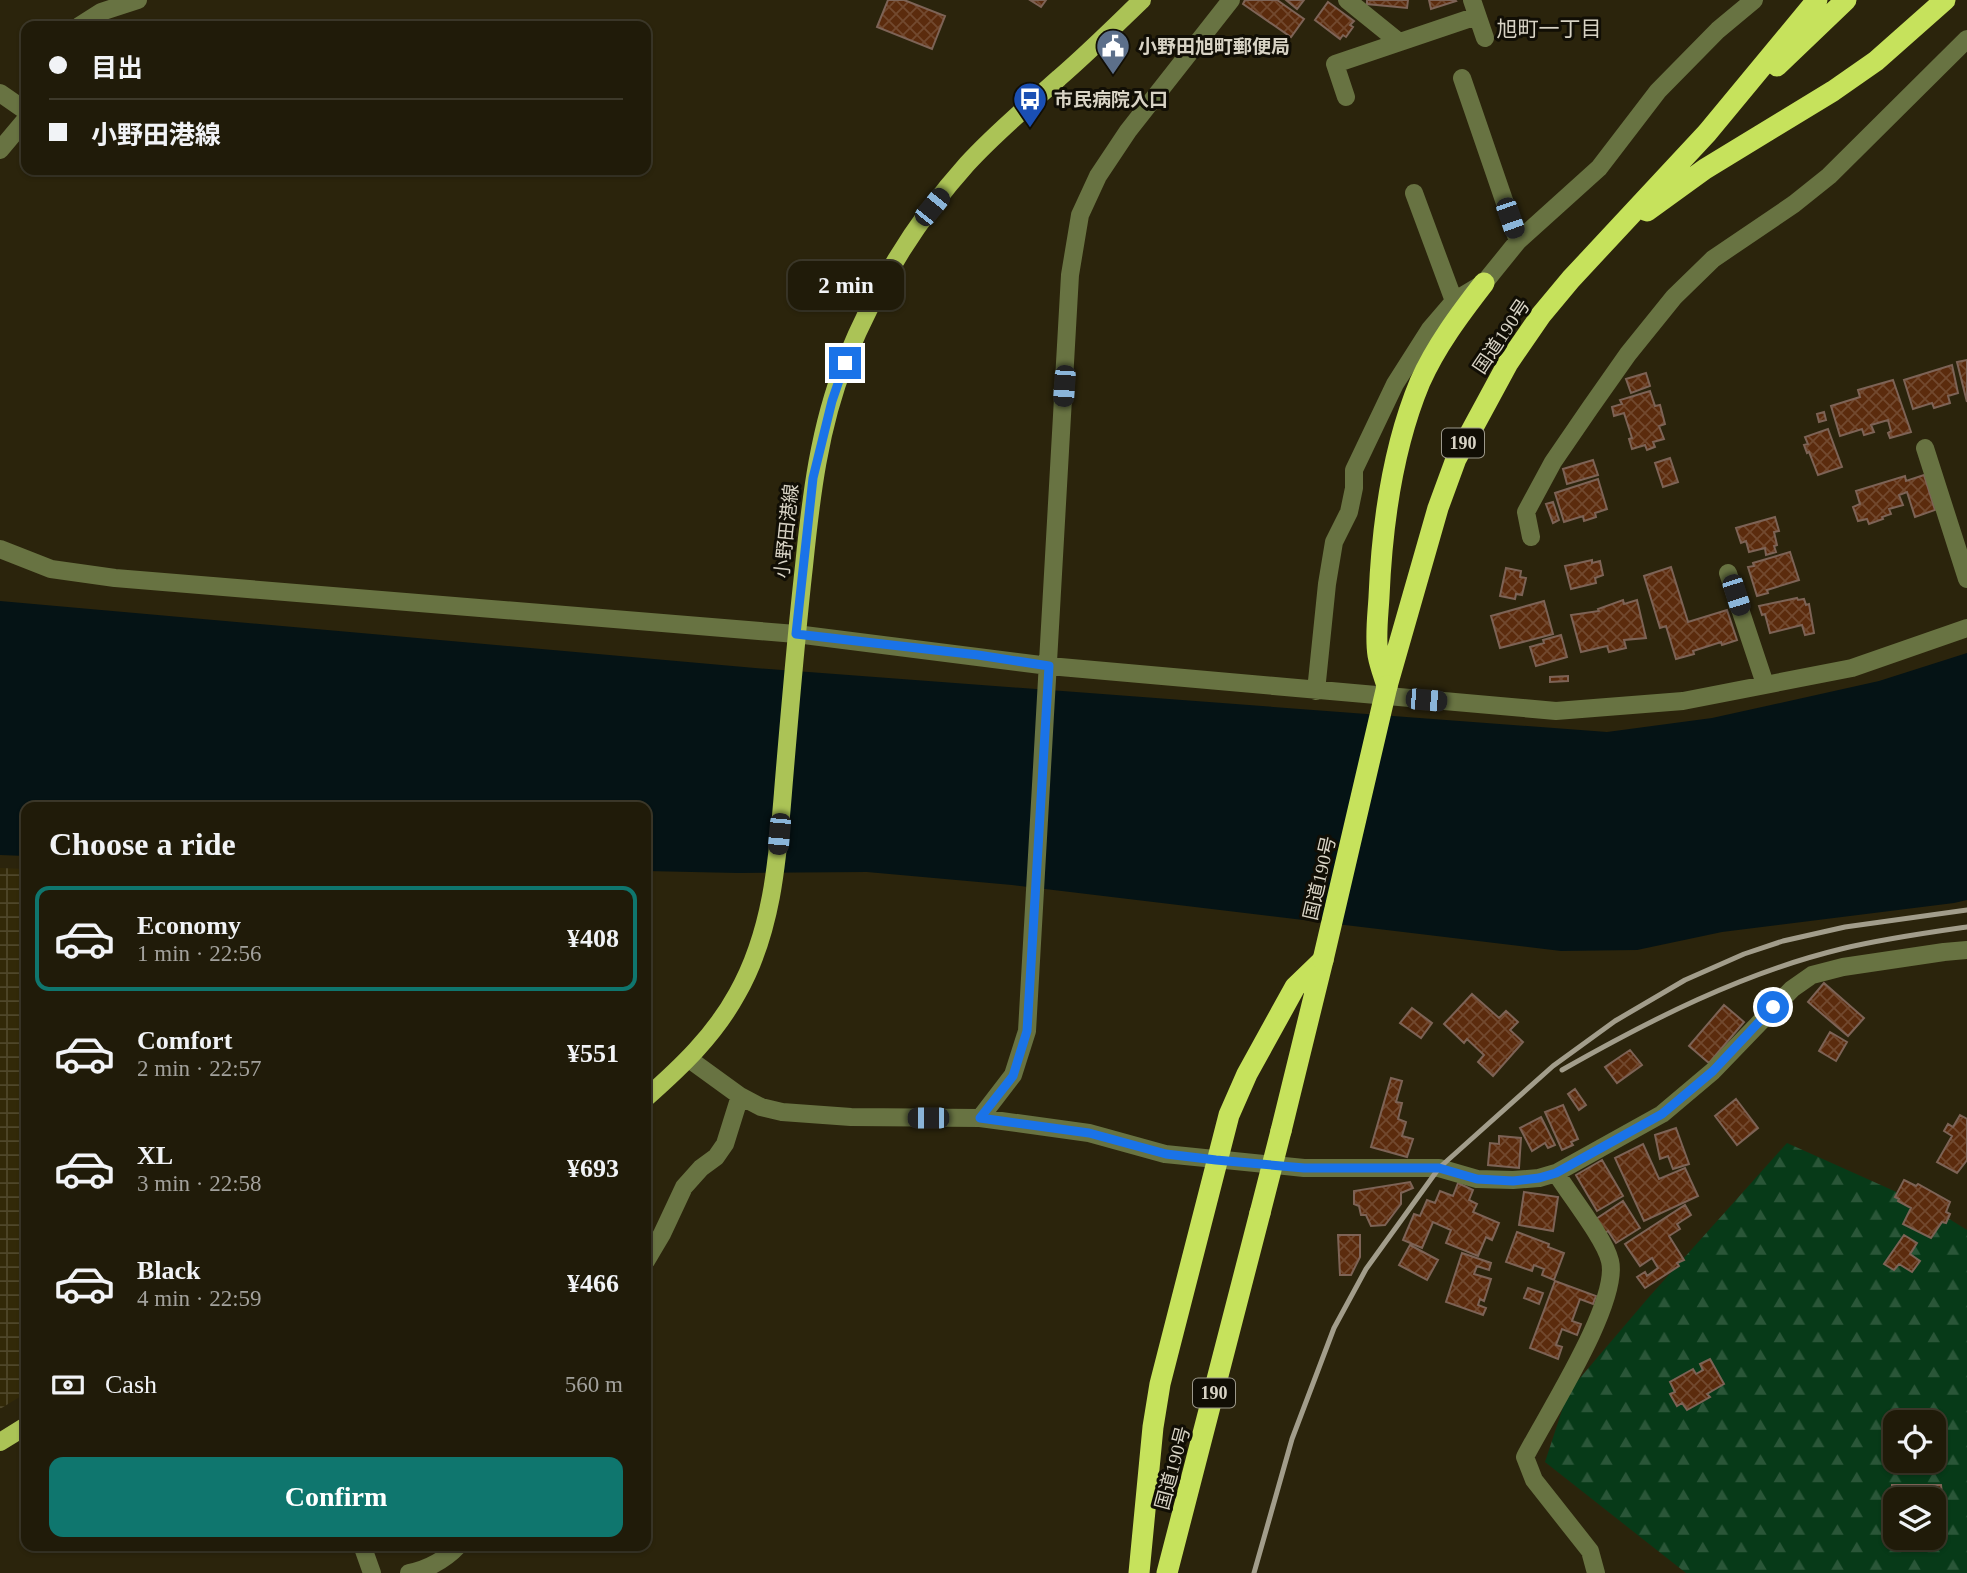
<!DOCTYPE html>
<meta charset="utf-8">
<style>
body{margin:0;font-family:"Times New Roman","Noto Sans JP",serif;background:#282412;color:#f1f3f6;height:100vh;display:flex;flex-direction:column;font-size:26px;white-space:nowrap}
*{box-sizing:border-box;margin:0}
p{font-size:23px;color:#a2a19c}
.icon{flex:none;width:38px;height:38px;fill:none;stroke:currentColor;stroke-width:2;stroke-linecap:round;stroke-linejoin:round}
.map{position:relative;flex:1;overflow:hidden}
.sheet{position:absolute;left:21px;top:802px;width:630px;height:749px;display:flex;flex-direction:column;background:#201b09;border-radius:14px;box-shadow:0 2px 5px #0004,0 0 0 2px #3d392a}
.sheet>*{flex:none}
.guide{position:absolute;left:21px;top:21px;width:630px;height:154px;border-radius:14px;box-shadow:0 2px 5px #0004,0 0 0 2px #3d392a;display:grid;align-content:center;height:154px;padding:0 28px;background:#201b09}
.controls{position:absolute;left:1883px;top:1410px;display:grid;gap:14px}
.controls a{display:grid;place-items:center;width:63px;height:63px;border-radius:14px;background:#201b09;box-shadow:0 2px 5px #0004,0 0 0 2px #3d392a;font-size:35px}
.end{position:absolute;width:32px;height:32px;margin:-16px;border:9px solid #1a73e8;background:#fff;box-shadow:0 0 0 4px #fff}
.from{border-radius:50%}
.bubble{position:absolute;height:49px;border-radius:14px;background:#201b09;box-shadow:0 2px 5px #0004,0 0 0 2px #3d392a;font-size:23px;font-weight:800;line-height:49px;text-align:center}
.car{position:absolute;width:21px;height:42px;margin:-21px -10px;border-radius:9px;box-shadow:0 0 5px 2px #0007;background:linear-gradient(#222 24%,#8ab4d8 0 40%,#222 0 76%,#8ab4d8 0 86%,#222 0)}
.guide b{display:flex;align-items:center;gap:24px;height:66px;font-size:26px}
.guide b+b{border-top:2px solid #3d392a}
.guide i{width:18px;height:18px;background:#f1f3f6}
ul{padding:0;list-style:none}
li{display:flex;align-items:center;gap:21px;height:105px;margin:0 14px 10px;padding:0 14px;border:4px solid transparent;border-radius:14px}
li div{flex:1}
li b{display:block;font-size:26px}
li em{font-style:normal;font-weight:800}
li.current{border-color:#0f766e}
li>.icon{width:63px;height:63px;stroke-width:1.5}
h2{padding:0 28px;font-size:32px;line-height:84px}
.pay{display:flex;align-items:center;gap:18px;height:77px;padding:0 28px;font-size:26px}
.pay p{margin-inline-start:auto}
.action{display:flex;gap:14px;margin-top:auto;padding:14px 28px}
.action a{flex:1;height:80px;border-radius:14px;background:#0f766e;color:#fff;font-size:28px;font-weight:800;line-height:80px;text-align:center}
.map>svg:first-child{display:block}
.industrial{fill:url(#industrial-grid)}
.forest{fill:url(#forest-firs);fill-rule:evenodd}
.water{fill:#051315}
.building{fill:url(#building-cross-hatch);stroke:#7d6356;stroke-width:2}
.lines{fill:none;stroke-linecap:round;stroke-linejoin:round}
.minor{stroke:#687342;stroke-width:18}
.major{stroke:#abc356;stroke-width:18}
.highway{stroke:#c6e25c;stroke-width:21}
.rail{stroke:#a29d8b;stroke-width:5}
.highway-bridge{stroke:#c6e25c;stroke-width:21}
.route{stroke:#1a73e8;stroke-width:9}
.labels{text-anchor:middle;stroke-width:6;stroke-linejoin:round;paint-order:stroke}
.shield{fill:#110e05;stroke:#9c988b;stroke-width:2}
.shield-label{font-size:18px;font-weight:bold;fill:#d8d3c5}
.poi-label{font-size:19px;font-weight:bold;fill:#d8d3c5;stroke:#110e05;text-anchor:start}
.street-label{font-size:19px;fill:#d8d3c5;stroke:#110e05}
.neighbourhood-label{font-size:21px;fill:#d8d3c5;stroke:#110e05}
</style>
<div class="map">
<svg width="1967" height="1573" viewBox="0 0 1967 1573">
<defs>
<pattern id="industrial-grid" width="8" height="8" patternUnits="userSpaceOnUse" patternTransform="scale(1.75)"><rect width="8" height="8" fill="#322908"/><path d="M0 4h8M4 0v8" fill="none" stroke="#4f472a"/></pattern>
<pattern id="forest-firs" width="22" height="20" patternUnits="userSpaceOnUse" patternTransform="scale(1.75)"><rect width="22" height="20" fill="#073a18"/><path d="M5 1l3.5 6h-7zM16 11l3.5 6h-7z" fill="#2a5638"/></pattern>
<pattern id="building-cross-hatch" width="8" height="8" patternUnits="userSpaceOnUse" patternTransform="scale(1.75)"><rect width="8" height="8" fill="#5b2b0d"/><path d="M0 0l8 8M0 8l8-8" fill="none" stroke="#72492f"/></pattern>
</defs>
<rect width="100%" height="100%" fill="#2b240c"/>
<path class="industrial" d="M0,868L26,869V1393L0,1409Z"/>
<path class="forest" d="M1787,1143L1930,1207L1967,1230V1573H1686L1545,1462L1568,1392L1649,1297ZM1895,1423H1934V1461H1895ZM1895,1500H1934V1538H1895Z"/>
<path class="water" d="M0,601L755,668L1607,732L1712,718L1879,681L1967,653V900L1954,903L1722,932L1637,950L1561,951L1012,885L867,872L738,873L646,871V807H26V856L0,855Z"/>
<path class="building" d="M888,0H904L945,16L932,49L877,27Z
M1030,0H1046L1041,7Z
M1245,0H1277L1304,19L1291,37L1243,4Z
M1286,0H1304L1297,9Z
M1367,0H1408L1407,8L1367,4Z
M1429,0H1455L1456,1L1431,9Z
M1328,2L1354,21L1350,25L1353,27L1346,37L1343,35L1340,39L1315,20Z
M1967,360V402L1957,362Z
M1952,365L1958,393L1948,396L1950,403L1934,408L1932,403L1913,409L1904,380Z
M1646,373L1650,386L1631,393L1626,379Z
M1893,380L1911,432L1890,438L1888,433L1891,431L1888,420L1871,425L1874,432L1864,435L1862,429L1840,436L1831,406L1860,397L1858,390Z
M1650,391L1655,406L1660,405L1665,424L1659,426L1664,439L1653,442L1655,447L1647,450L1645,445L1632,449L1629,439L1632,438L1624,413L1614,416L1612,407L1622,404L1620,400Z
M1824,412L1826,420L1819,422L1817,414Z
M1828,429L1842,467L1818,475L1809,452L1807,453L1804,445L1808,444L1805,437Z
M1670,458L1678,482L1663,487L1655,463Z
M1593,460L1598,475L1567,484L1563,469Z
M1924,475L1935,510L1915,517L1907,492L1899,495L1903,505L1889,509L1891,514L1882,517L1883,519L1869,524L1867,519L1858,521L1853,507L1860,504L1856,491L1905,476L1906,481Z
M1598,479L1607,509L1595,513L1596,517L1584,521L1583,516L1564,522L1555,493Z
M1553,502L1559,520L1553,523L1546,504Z
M1775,517L1779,531L1774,532L1777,545L1774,546L1776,552L1766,555L1765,548L1749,552L1746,541L1741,543L1736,528Z
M1790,552L1799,580L1767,590L1768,593L1757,596L1748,567L1754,566L1753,563Z
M1592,560V563L1600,561L1603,575L1595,578L1596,583L1571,589L1565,566Z
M1671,567L1688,622L1727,610L1737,640L1722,645L1721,642L1693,651L1694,654L1676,659L1666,626L1660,628L1644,576Z
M1506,568L1521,571L1520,577L1526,578L1522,595L1516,594L1515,599L1500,596Z
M1797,598L1798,600L1804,599L1806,605L1809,604L1814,633L1805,635L1802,625L1770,633L1765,614L1762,615L1759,606Z
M1623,600L1624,604L1637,600L1646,638L1624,640L1626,648L1609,652L1607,646L1581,652L1571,615L1599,611L1598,609Z
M1544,601L1553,634L1500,648L1491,616Z
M1561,635L1567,657L1536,666L1530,647L1544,643L1543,640Z
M1568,676V681L1550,682V677Z
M1824,983L1864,1018L1848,1036L1808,1002Z
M1472,994L1499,1018L1506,1011L1518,1022L1510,1030L1523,1042L1493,1076L1478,1062L1484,1055L1467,1039L1464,1043L1444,1024Z
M1724,1005L1744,1022L1709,1063L1689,1046Z
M1412,1008L1432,1023L1421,1038L1400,1023Z
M1830,1032L1847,1042L1836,1061L1819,1051Z
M1630,1050L1642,1065L1617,1083L1605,1067Z
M1391,1078L1402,1081L1396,1102L1402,1103L1398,1119L1406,1122L1402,1136L1413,1139L1407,1157L1371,1147Z
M1575,1089L1586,1105L1579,1110L1568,1094Z
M1736,1099L1758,1128L1737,1145L1715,1116Z
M1563,1105L1578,1139L1571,1142L1573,1145L1562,1150L1545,1112Z
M1960,1115L1967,1119V1160L1957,1173L1937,1162L1952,1136L1944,1131L1948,1124L1953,1127Z
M1541,1117L1555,1145L1548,1148L1545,1143L1532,1151L1520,1128Z
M1676,1128L1689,1164L1673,1169L1668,1156L1660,1159L1655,1135Z
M1499,1136L1521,1138L1519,1168L1488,1165L1490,1143L1499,1144Z
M1643,1144L1659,1179L1685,1168L1698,1196L1644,1221L1615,1158Z
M1602,1160L1623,1196L1597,1211L1576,1175Z
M1904,1180L1916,1186L1918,1184L1950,1202L1946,1212L1950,1214L1946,1223L1942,1222L1931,1238L1903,1224L1911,1208L1898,1201L1899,1199L1895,1197Z
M1410,1182L1413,1188L1401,1193V1204L1385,1225L1371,1226L1366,1215H1361L1359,1206L1354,1204V1191Z
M1458,1183L1473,1190L1469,1200L1477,1204L1473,1212L1499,1223L1492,1240L1486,1237L1478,1256L1446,1243L1451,1230L1433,1222L1422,1248L1403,1240L1414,1214L1420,1216L1427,1200L1435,1203L1440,1191L1453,1196Z
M1524,1192L1558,1197L1553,1231L1519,1225Z
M1623,1201L1640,1228L1616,1243L1608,1231L1602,1235L1593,1221Z
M1685,1205L1691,1215L1677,1224L1680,1229L1669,1236L1684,1260L1677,1263L1679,1266L1645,1288L1637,1277L1645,1272L1647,1276L1658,1268L1652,1258L1640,1266L1625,1244Z
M1517,1232L1549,1244L1548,1247L1564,1253L1554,1280L1542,1275L1544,1269L1534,1265L1532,1271L1506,1262Z
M1338,1235H1360V1257L1351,1275H1340Z
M1904,1235L1917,1243L1910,1254L1920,1261L1912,1272L1899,1264L1894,1270L1884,1264Z
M1410,1245L1438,1260L1427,1280L1399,1265Z
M1462,1253L1491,1263L1489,1270L1477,1266L1474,1274L1491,1279L1484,1301L1480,1299L1478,1305L1486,1308L1483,1315L1446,1302Z
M1555,1281L1596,1296L1593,1304L1580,1299L1572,1321L1581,1324L1577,1335L1562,1329L1556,1345L1562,1347L1558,1359L1530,1348Z
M1528,1288L1543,1293L1539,1304L1524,1298Z
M1710,1359L1724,1384L1707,1394L1710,1397L1687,1410L1682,1403L1677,1406L1670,1394L1675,1392L1670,1382L1693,1369L1696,1374L1703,1370L1700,1364Z
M1892,1485H1941L1945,1519L1934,1520V1500H1895V1533H1893Z"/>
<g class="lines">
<path class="minor" d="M1347,0L1399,42
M1472,0L1485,38
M79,26L101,12L138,0
M1462,78L1518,241
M0,93L26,111
M1346,97L1335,64L1477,16
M0,150L26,119
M1414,193L1454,301
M1925,448L1967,579
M1531,537L1526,512L1553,462L1590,408L1628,354L1674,297L1713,259L1794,204L1829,176L1967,39
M0,549L51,569L115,578L796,634L1049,666L1556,711L1683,701L1852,668L1967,628
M1728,573L1765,684
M1316,691L1327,584L1334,542L1349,512L1354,488V470L1395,384L1430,329L1454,301L1484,283L1518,241L1599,168L1658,91L1718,30L1754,0
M689,1059L740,1096L761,1107L782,1112L851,1117L980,1118L1089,1133L1165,1154L1304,1168H1439L1477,1179L1513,1180L1539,1178L1556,1173L1662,1114L1713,1071L1792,989L1812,975L1843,967L1944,952L1967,950
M980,1118L1013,1075L1027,1031L1070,275L1080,215L1098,176L1128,131L1231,0
M1556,1173C1569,1194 1605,1239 1610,1261C1620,1302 1546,1416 1525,1457L1534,1480L1590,1551L1596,1573
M646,1261L662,1234L684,1187L701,1168L716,1157L725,1144L740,1096
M362,1545L372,1573
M409,1573C428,1569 446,1559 459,1545"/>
<path class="major" d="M646,1098C681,1067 714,1036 737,994C774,929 778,853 784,780C790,709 796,637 804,566C811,497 819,428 845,362C874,290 915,222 967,164C995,133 1028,106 1059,78C1088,53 1115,26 1142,0
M0,1442L26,1426"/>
<path class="highway" d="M1777,66L1846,0
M1647,211L1705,169L1833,91L1876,61L1945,0
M1387,686L1438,508L1456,459L1508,363L1541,315L1571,279L1707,133L1817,0
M1387,686C1384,676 1380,666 1378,655C1375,637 1378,615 1379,597C1382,525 1392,449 1420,382C1436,346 1460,314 1484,283
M1281,1131L1323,960
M1139,1573L1153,1427L1160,1384L1229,1115L1247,1074L1295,987L1323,960
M1167,1573L1260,1213"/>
<path class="rail" d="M1562,1070C1650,1020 1742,973 1841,949C1882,939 1925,933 1967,927
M1254,1573L1292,1439L1334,1328L1366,1269L1439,1168L1553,1066L1615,1021L1685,980L1744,954L1783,941L1845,927L1967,910"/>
<path class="highway-bridge" d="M1323,960L1387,686
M1260,1213L1281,1131"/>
</g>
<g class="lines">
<path class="route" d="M845,363L832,401L813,478L796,634L978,655L1049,666L1027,1031L1013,1076L980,1118L1089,1133L1166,1154L1216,1160L1304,1168H1439L1477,1179L1513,1181L1539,1178L1556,1173L1662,1114L1713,1071L1773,1007"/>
</g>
<defs>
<g id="civic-pin" transform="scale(1.75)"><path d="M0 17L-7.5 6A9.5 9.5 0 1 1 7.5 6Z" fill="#5c6f8a" stroke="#110e05"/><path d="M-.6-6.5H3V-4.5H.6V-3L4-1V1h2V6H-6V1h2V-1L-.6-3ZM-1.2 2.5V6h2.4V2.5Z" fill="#fff"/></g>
<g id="bus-pin" transform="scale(1.75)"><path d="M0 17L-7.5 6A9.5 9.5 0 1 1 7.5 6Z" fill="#1a4fb4" stroke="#110e05"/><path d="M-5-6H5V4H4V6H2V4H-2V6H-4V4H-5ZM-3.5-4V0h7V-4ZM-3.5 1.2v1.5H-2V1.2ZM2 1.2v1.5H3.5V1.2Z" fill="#fff"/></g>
</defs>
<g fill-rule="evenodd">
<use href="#civic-pin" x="1113" y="46"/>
<use href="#bus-pin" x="1030" y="99"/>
</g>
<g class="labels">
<g class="shield">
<rect x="1442" y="428.5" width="42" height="29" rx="5"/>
<rect x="1193" y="1378.5" width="42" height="29" rx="5"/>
</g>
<g class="shield-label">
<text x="1463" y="449">190</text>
<text x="1214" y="1399">190</text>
</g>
<g class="poi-label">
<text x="1138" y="53">小野田旭町郵便局</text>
<text x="1054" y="106">市民病院入口</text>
</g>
<g class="street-label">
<text transform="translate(1501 336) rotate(-56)" y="7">国道190号</text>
<text transform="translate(786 531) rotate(-84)" y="7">小野田港線</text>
<text transform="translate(1319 878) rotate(-77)" y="7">国道190号</text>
<text transform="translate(1172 1468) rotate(-75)" y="7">国道190号</text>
</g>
<g class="neighbourhood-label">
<text x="1549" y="36">旭町一丁目</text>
</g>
</g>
</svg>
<div class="controls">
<a><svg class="icon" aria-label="locate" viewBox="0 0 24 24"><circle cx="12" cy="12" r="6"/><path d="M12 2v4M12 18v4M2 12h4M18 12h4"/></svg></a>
<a><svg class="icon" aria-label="layers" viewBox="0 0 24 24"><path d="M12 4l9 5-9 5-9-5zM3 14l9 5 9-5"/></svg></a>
</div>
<i class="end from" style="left:1773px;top:1007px"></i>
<i class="end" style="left:845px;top:363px"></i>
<div class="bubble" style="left:788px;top:261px;width:116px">2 min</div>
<i class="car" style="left:932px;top:207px;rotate:39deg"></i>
<i class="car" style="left:1510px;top:218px;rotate:161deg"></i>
<i class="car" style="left:1064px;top:386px;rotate:184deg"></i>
<i class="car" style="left:1736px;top:595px;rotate:162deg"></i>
<i class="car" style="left:1426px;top:700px;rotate:95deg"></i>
<i class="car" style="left:779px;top:834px;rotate:185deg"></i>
<i class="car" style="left:928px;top:1118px;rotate:270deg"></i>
<div class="guide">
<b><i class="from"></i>目出</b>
<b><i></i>小野田港線</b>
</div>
<section class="sheet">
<h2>Choose a ride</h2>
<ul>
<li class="current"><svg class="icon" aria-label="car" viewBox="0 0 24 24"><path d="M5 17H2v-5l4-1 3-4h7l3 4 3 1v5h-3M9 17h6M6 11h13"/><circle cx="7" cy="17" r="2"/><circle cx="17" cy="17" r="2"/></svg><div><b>Economy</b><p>1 min · 22:56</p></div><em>¥408</em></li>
<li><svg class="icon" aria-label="car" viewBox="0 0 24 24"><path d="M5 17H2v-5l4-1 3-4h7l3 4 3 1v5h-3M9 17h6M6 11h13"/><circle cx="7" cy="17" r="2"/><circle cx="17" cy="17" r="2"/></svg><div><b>Comfort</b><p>2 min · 22:57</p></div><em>¥551</em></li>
<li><svg class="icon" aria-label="car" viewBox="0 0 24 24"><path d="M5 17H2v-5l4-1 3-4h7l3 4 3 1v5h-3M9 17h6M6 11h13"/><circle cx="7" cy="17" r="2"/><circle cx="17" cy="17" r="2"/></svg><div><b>XL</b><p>3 min · 22:58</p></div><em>¥693</em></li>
<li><svg class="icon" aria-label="car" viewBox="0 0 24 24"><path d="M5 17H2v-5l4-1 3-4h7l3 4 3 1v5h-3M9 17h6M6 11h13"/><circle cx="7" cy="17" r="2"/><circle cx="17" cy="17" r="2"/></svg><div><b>Black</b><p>4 min · 22:59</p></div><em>¥466</em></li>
</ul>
<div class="pay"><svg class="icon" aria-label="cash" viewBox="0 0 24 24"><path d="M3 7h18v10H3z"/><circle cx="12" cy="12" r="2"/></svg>Cash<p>560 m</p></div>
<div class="action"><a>Confirm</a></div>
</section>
</div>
